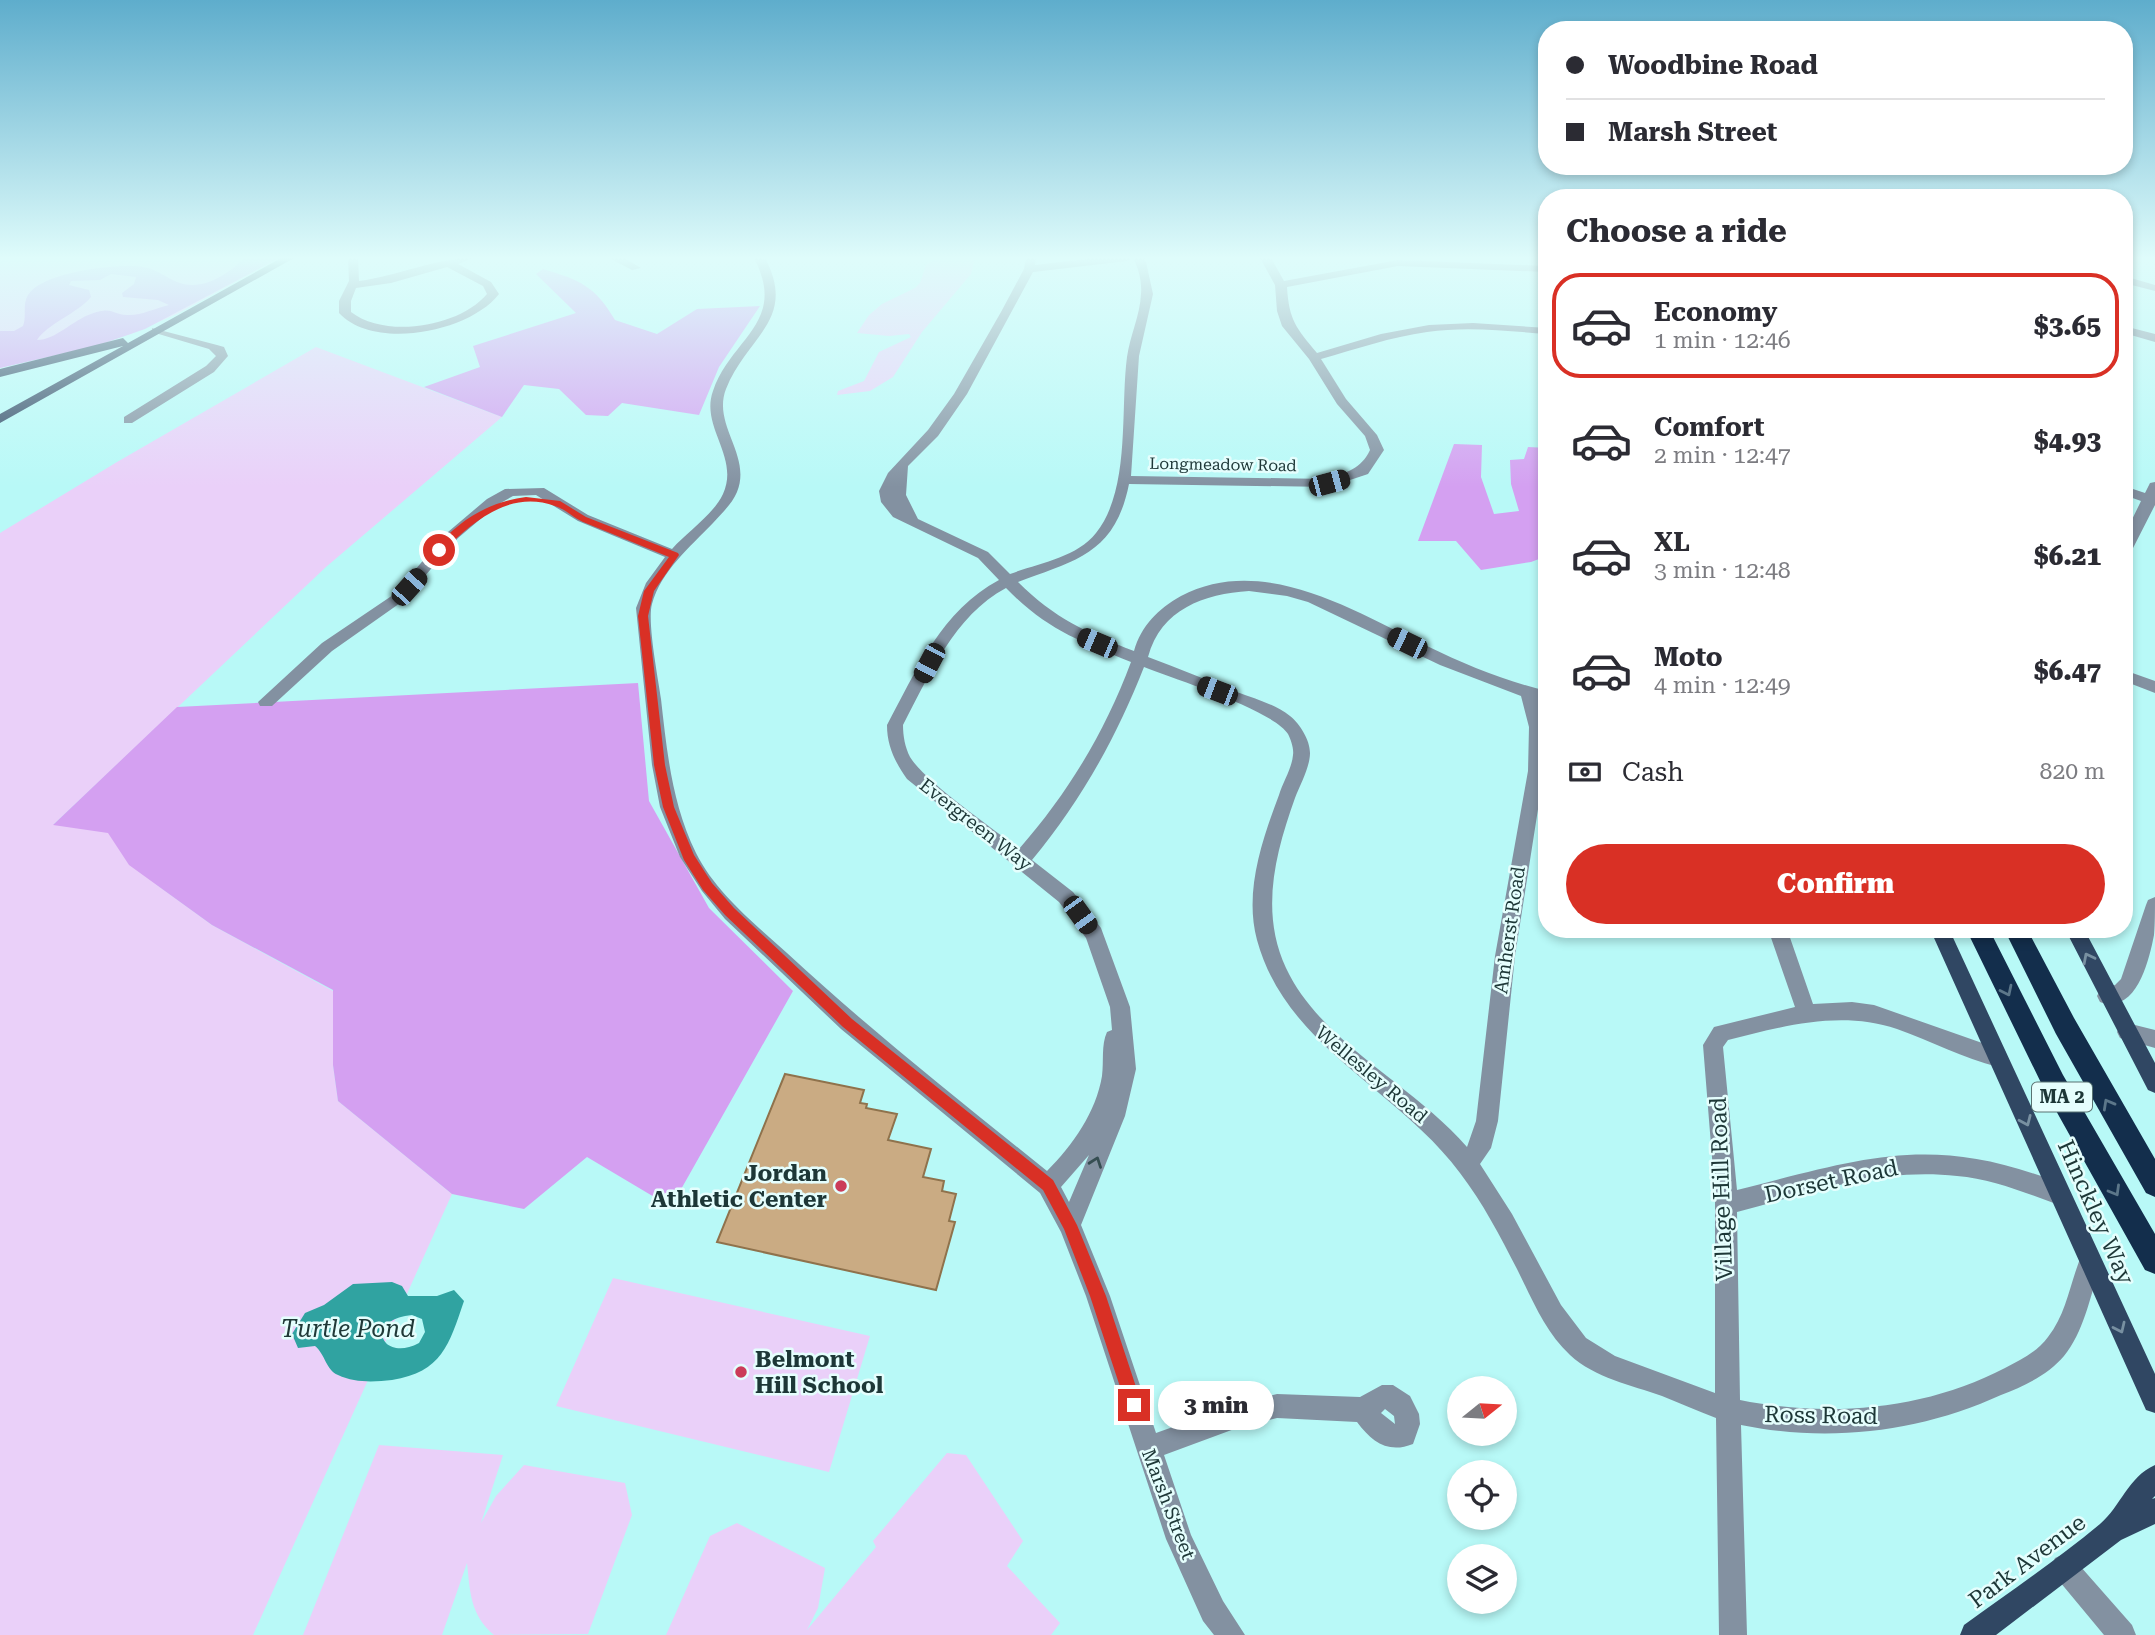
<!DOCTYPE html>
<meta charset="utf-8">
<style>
body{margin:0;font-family:"Roboto Serif",serif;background:#f7f7f7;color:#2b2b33;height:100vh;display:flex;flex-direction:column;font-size:26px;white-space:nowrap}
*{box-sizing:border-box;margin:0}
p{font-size:23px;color:#7c7c81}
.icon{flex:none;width:38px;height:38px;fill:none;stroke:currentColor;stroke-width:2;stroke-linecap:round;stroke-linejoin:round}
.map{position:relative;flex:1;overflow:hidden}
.panel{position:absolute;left:1538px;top:189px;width:595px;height:749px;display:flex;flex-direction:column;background:#fff;border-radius:28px;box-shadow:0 4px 10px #0003}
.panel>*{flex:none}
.top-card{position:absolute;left:1538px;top:21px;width:595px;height:154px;border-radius:28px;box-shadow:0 4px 10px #0003;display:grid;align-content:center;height:154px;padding:0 28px;background:#fff}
.needle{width:46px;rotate:72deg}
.buttons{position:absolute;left:1447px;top:1376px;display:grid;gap:14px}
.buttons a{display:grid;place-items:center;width:70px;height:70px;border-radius:50%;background:#fff;box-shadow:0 4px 10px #0003;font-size:35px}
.end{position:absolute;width:32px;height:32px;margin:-16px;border:9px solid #d93025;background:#fff;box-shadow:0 0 0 4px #fff}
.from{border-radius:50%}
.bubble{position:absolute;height:49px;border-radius:24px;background:#fff;box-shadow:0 4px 10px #0003;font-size:23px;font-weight:800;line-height:49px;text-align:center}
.car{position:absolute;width:21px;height:42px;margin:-21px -10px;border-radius:9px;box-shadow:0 0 5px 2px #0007;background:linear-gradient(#222 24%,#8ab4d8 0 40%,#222 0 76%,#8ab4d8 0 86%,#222 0)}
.top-card b{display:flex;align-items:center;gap:24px;height:66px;font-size:26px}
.top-card b+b{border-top:2px solid #e1e1e2}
.top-card i{width:18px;height:18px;background:#2b2b33}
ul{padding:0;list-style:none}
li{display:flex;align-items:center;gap:21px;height:105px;margin:0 14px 10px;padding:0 14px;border:4px solid transparent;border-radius:28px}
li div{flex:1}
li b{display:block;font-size:26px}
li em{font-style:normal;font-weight:800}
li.selected{border-color:#d93025}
li>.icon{width:63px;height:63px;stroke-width:1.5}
h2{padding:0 28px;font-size:32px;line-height:84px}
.pay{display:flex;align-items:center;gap:18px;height:77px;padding:0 28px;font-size:26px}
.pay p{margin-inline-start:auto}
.primary-button{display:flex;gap:14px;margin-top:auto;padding:14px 28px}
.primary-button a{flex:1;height:80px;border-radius:42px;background:#d93025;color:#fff;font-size:28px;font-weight:800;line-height:80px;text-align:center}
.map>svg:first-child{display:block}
.green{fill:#ead0f9}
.forest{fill:#d4a0f1;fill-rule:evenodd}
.water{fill:#30a3a1;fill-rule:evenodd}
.building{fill:#caab83;stroke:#8f724c;stroke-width:2}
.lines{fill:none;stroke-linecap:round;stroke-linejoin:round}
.minor{fill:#8391a1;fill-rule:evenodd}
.major{fill:#304763;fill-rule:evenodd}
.highway{fill:#132e4c;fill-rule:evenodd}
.oneway{stroke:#7890a1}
.oneway2{stroke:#5c778a}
.oneway3{stroke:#364e52}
.route{fill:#d93025}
.poi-dot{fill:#cb3c59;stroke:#e5fefd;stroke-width:2.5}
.labels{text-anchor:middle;stroke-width:5;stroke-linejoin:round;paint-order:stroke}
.far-street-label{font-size:16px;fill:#1d3737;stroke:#e5fefd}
.shield{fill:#e5fefd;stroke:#597372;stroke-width:2}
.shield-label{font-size:18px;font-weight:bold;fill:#1d3737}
.street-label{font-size:19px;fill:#1d3737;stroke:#e5fefd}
.near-poi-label{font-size:23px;font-weight:bold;fill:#1d3737;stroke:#e5fefd;text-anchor:end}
.near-street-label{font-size:23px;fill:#1d3737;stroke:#e5fefd}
.near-water-label{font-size:24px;font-style:italic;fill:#203938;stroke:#e5fefd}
</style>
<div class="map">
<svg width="2155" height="1635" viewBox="0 0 2155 1635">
<rect width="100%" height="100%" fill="#b8f9f7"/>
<path class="green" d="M0,258H279L177,314L131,334L0,368Z
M937,258H975L971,274L922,332L893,377L870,391L837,395L838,391L864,381L879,352L911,337L909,334L889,336L857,333L869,315L882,304L915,288L920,283L926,265Z
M316,347L502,417L326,567L54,824L108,832L157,885L212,925L333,991V1065L338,1101L452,1194L253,1635H0V533L117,462Z
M613,1278L870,1336L829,1472L556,1406Z
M379,1445L503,1455L481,1523L496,1496L524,1465L625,1483L632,1515L588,1634L494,1635C470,1615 470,1591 467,1563L442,1635H303Z
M947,1453L966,1455L1023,1541L1007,1566L1060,1623L1051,1635H666L710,1536L737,1523L825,1568L818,1608L807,1630L876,1547L873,1541Z"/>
<path class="forest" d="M244,258H279L145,329L96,346L0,368V331H14L23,326C27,316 22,305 28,295C42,272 118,263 144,267C158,270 165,277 177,282C201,292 228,275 244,258ZM111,274L136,277L134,284L122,293L123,297L158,300L169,305C156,308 140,316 127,315C110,314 113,306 91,314C73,320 56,340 37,340C47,324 78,313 91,297L89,290L69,285L71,281L100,280Z
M543,269C580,280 595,286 615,320L657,334L697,309L760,306L719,367L699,415L622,403L608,416L586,415L559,389L524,385L502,417L424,387L480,367L473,346L576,313L536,274Z
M1454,444L1482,445L1481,477L1494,514L1519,511L1511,484L1510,460L1524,459L1528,447L1547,448V556L1531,562L1481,570L1456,541H1418Z
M638,683L649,801L709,908L793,991L671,1207L587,1157L524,1209L452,1194L338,1101L333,1065V990L212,925L129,865L108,833L53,825L177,707Z"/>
<path class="water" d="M392,1282L402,1286L408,1296H437L454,1290L464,1301C449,1345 442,1372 392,1380C374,1382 355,1383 338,1375C326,1370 325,1354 315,1346L298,1348L292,1334L305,1313L324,1305L353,1284ZM412,1315L422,1319L425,1332L419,1343C382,1363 363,1320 412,1315Z"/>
<path class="building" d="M785,1074L864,1090L860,1103L867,1104L866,1108L897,1114L888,1140L931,1149L923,1177L944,1181L942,1191L956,1194L949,1221L955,1222L936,1290L717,1242Z"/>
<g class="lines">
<path class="minor" d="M348,258H358L359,281C398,276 435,258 473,258L458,264L491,282L499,294C470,332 374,351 339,313V301L349,281ZM447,267L483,286L487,294C459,327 386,339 351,312V301L356,288L391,283Z
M609,258H624L641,268L632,270Z
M754,258H765C798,320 746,337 726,389C712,425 752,455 737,492C732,504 721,514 713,523C690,547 661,571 652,604C647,621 658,678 661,699C667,752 672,804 696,853C716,893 754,923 787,953C870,1030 959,1100 1047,1171C1073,1145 1096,1112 1102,1076C1104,1061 1101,1045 1107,1032L1112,1030L1110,1007L1086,938L1059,902L907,779C895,762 887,746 887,725C916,671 942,610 999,580L978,558L893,517L881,502L879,491L888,473L928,430L954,394L1001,312L1024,269L1026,258H1036L1035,265L1095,258H1132L1127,261L1033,272L967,394L938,436L908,466L906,495L918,519L988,552L1010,574C1039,563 1076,558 1096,533C1131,489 1120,410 1127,357C1130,335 1140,316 1141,294C1142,282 1139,269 1133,258H1144L1146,262L1153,294L1139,356L1131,476L1328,479C1347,472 1361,469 1370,450L1365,436L1337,404L1309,359L1282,326L1277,311L1275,285L1260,258H1271L1284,281L1398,260L1547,266V272L1398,266L1287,287C1289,320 1296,328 1317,353L1381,334L1429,325L1473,323L1547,328V334C1507,331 1467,326 1427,332C1391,337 1356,349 1321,359L1346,399L1377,435L1384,450L1368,474L1329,487L1129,484C1115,554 1076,560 1018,582C1054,618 1087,633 1134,651C1141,626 1158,609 1181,596C1263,553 1354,611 1427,646C1466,665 1505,681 1547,691V703L1538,701L1545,727L1544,771L1515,956L1498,1121L1491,1148L1480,1164L1512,1214L1561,1305L1586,1338L1615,1356L1715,1393V1195L1703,1045L1714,1027L1795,1007L1768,929H1787L1813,1004L1852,1002L1874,1005L2005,1051L2008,1058L2005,1065L1998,1067C1963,1058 1931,1041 1897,1029C1840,1010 1784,1026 1728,1040L1723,1047L1737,1190C1868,1157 1934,1132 2067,1186L2070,1194L2067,1202L2059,1205C2026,1193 1992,1179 1957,1176C1881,1167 1809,1193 1737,1212L1740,1400C1828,1418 1925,1410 2005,1368C2021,1360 2037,1352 2048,1337C2067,1313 2070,1282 2082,1254L2090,1251L2098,1254L2101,1262C2091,1293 2085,1330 2064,1356C2048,1375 2024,1386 2001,1395C1920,1432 1829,1443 1741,1425L1747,1635H1719L1716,1418C1697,1411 1680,1403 1662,1396C1631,1385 1595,1378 1570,1355C1545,1332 1532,1299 1517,1269C1500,1236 1483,1203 1460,1173C1398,1089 1286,1047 1257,940C1244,892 1262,840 1279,795C1283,782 1292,768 1293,755C1294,749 1291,740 1288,734C1273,710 1174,679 1144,667C1116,738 1081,801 1032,860L1073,892L1101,928L1130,1007L1136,1069L1125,1116L1081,1225L1110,1296L1156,1433L1237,1404L1277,1394L1360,1397L1382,1385H1393L1410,1396L1419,1414L1420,1424L1413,1444C1388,1454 1372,1442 1357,1422L1277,1418L1237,1428L1164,1455L1191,1535L1223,1601L1245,1635H1214L1203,1621L1166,1539L1086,1296L1061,1232L1040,1193L841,1029L725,919L702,891L680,857L660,807L652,765L636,608L646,583L665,557L578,521L536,495L513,496L497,505L458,538L403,601L332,651L272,706H260L258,702L322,643L393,595L448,532L487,499L505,489L544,488L588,515L672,549C687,532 713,515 723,494C740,457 700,427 713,391C731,338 788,323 754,258ZM1006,588C1046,629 1079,641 1131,662C1105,732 1068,793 1019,849C994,829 924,781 910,757C905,747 903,736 903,725C930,674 954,616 1006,588ZM1249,591L1287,596L1308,602L1440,665L1521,696L1529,727L1528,771L1495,956L1476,1121L1467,1147C1414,1085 1321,1043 1286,968C1260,912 1275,854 1295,798C1300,785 1310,767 1310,753C1310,740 1300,724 1290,716C1275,704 1255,699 1237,692C1207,680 1178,668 1148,657C1161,609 1204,594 1249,591ZM1089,1155L1069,1202L1061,1187ZM1385,1409L1394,1416L1395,1424L1381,1413Z
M2124,276L2155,285V291L2124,283Z
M2124,297L2132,300L2124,305Z
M2124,326L2155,334V342L2124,333Z
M152,328L217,345L224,347L228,356L214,372L132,423H124V417L206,366L216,356L209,349L152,332Z
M2155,482V505L2131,552L2124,556V536L2141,501L2124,495V486L2145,493L2150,483Z
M2124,670L2155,681V693L2124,681Z
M2155,897C2155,909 2155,924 2154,935C2149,961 2136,1015 2100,1002L2097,996L2100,990L2115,985L2121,979L2146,905L2148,900Z
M2127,1023L2155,1030V1048L2120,1038L2117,1032L2120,1026Z
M2064,1554L2073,1558L2132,1625L2136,1635H2104L2055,1576L2051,1567L2055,1558Z"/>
<path class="major" d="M281,258H294L0,423V414L123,346L0,377V369L123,338L128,343Z
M1930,929H1949L2155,1374V1413L2146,1410Z
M2065,929H2084L2155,1063V1093L2148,1090Z
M2155,1465V1496L2152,1499L2155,1498V1524L2121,1540L1996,1635H1960L1964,1625C2009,1592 2057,1560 2100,1524C2121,1506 2128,1477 2155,1465Z"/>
<path class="highway" d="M1966,929H1989L2063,1075L2155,1234V1274L2145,1270L2045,1091Z
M2004,929H2027L2074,1018L2155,1159V1197L2146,1193L2056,1034Z"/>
</g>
<defs><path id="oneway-chevron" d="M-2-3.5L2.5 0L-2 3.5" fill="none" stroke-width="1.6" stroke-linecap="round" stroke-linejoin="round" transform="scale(1.75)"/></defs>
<g class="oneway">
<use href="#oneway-chevron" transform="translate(2088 958) rotate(-117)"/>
<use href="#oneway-chevron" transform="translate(2026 1121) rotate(66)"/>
<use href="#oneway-chevron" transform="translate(2120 1328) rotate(65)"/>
</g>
<g class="oneway2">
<use href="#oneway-chevron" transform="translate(2007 991) rotate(64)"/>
<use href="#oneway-chevron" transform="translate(2108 1104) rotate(-119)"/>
<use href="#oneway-chevron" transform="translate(2115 1191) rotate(60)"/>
</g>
<use class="oneway3" href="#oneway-chevron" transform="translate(1096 1162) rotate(-70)"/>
<linearGradient id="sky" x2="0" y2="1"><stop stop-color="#5eadcc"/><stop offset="0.53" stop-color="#dffcfb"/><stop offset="1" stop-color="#dffcfb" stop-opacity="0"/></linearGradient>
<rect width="2155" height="487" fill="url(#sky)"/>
<path class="route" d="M526,497L560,501L586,517L678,553L679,555L654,591L648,616L665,765L674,807L694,855L712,883L734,908L852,1019L1053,1180L1077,1225L1106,1296L1142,1405L1139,1411L1134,1413L1128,1411L1090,1296L1064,1229L1043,1190L843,1027L725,915L703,890L684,860L663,807L654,765L638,616L644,591L669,557C640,545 612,534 583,522C574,518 565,509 555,506C509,489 472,523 442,552L434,550C459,520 488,502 526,497Z"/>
<g class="poi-dot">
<circle cx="841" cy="1186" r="7"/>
<circle cx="741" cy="1372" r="7"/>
</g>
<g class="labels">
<g class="far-street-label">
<text transform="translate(1223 464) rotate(1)" y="6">Longmeadow Road</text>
</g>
<rect class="shield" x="2032" y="1082.5" width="60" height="29" rx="5"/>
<g class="shield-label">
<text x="2062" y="1103">MA 2</text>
</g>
<g class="street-label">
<text transform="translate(976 824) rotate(38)" y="7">Evergreen Way</text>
<text transform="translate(1509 930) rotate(-82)" y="7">Amherst Road</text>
<text transform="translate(1372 1074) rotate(40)" y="7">Wellesley Road</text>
<text transform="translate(1169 1504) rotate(69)" y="7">Marsh Street</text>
</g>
<g class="near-poi-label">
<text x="827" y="1181">Jordan<tspan x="827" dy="26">Athletic Center</tspan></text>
<text x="755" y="1367" text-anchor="start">Belmont<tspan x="755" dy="26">Hill School</tspan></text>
</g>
<g class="near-street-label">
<text transform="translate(1831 1181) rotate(-12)" y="8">Dorset Road</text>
<text transform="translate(1721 1189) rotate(-92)" y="8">Village Hill Road</text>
<text transform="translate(2096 1212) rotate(66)" y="8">Hinckley Way</text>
<text transform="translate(1821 1415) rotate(1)" y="8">Ross Road</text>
<text transform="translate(2027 1561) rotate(-37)" y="8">Park Avenue</text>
</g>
<g class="near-water-label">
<text x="348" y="1337">Turtle Pond</text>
</g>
</g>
</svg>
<div class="buttons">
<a><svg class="needle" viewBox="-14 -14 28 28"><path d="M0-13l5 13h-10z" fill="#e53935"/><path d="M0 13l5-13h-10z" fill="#7c7c81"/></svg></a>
<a><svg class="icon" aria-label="locate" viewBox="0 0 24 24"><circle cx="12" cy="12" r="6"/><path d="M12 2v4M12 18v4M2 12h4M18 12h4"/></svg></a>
<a><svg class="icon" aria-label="layers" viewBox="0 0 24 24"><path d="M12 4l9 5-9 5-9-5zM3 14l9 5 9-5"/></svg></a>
</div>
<i class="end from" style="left:439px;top:550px"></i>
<i class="end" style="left:1134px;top:1405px"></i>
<div class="bubble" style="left:1158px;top:1381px;width:116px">3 min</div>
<i class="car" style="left:1329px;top:483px;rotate:75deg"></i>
<i class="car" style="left:409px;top:587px;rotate:42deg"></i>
<i class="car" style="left:1097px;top:643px;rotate:293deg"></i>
<i class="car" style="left:1407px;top:643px;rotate:296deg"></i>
<i class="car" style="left:929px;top:663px;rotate:208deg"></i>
<i class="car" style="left:1217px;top:691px;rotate:291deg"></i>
<i class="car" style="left:1080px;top:915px;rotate:144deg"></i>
<div class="top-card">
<b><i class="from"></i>Woodbine Road</b>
<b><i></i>Marsh Street</b>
</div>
<section class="panel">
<h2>Choose a ride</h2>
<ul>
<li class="selected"><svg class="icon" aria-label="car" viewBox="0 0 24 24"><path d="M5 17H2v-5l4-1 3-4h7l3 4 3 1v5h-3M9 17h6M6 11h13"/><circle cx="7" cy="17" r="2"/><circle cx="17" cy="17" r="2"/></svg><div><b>Economy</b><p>1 min · 12:46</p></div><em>$3.65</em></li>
<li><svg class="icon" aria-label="car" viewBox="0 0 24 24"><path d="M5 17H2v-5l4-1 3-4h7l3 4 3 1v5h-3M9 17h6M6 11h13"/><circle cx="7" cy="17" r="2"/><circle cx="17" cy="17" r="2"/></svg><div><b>Comfort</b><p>2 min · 12:47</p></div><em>$4.93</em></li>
<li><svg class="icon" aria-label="car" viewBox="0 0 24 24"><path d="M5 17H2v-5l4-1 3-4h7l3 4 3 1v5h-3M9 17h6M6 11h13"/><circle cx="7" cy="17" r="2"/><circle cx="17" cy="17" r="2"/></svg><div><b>XL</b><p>3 min · 12:48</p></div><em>$6.21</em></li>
<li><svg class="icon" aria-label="car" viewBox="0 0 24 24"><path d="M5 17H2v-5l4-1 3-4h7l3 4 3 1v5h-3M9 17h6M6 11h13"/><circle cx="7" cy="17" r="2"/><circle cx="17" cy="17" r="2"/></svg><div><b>Moto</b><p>4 min · 12:49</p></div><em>$6.47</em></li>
</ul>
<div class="pay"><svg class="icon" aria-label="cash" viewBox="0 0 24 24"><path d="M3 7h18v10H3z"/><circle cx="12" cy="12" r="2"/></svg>Cash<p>820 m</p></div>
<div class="primary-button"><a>Confirm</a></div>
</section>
</div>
